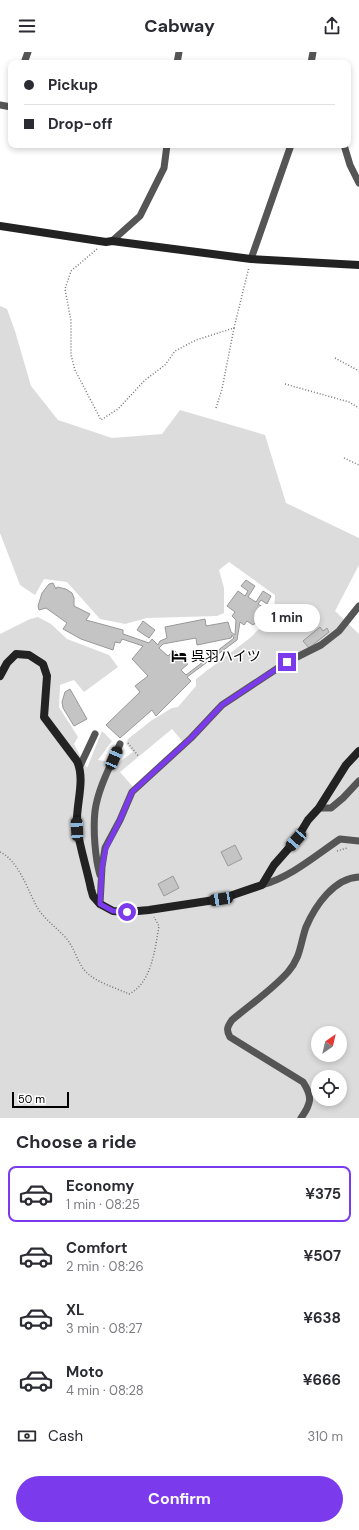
<!DOCTYPE html>
<meta charset="utf-8">
<style>
body{margin:0;font-family:"DM Sans","Noto Sans JP",sans-serif;background:#f7f7f7;color:#2b2b33;height:100vh;display:flex;flex-direction:column;font-size:15px;white-space:nowrap}
*{box-sizing:border-box;margin:0}
p{font-size:13px;color:#7c7c81}
.icon{flex:none;width:22px;height:22px;fill:none;stroke:currentColor;stroke-width:2;stroke-linecap:round;stroke-linejoin:round}
.map{position:relative;height:1066px;overflow:hidden}
.panel{display:flex;flex-direction:column;background:#fff;flex:1}
.panel>*{flex:none}
.hud{position:absolute;left:8px;top:8px;width:343px;height:88px;border-radius:8px;box-shadow:0 2px 6px #0003;display:grid;align-content:center;height:88px;padding:0 16px;background:#fff}
.needle{width:26px;rotate:34deg}
.buttons{position:absolute;left:311px;top:974px;display:grid;gap:8px}
.buttons a{display:grid;place-items:center;width:36px;height:36px;border-radius:50%;background:#fff;box-shadow:0 2px 6px #0003;font-size:20px}
.scale{position:absolute;left:12px;bottom:10px;width:57px;box-sizing:border-box;padding-left:4px;border:2px solid #000;border-top:0;font-size:11px;line-height:14px;white-space:nowrap;color:#000;-webkit-text-stroke:3px #fff;paint-order:stroke}
.end{position:absolute;width:18px;height:18px;margin:-9px;border:5px solid #7c3aed;background:#fff;box-shadow:0 0 0 2px #fff}
.from{border-radius:50%}
.bubble{position:absolute;height:28px;border-radius:14px;background:#fff;box-shadow:0 2px 6px #0003;font-size:13px;font-weight:700;line-height:28px;text-align:center}
.car{position:absolute;width:12px;height:24px;margin:-12px -6px;border-radius:5px;box-shadow:0 0 3px 1px #0007;background:linear-gradient(#222 24%,#8ab4d8 0 40%,#222 0 76%,#8ab4d8 0 86%,#222 0)}
.hud b{display:flex;align-items:center;gap:14px;height:38px;font-size:15px}
.hud b+b{border-top:1px solid #e1e1e2}
.hud i{width:10px;height:10px;background:#2b2b33}
ul{padding:0;list-style:none}
li{display:flex;align-items:center;gap:12px;height:56px;margin:0 8px 6px;padding:0 8px;border:2px solid transparent;border-radius:8px}
li div{flex:1}
li b{display:block;font-size:15px}
li em{font-style:normal;font-weight:700}
li.active{border-color:#7c3aed}
li>.icon{width:36px;height:36px;stroke-width:1.5}
h2{padding:0 16px;font-size:18px;line-height:48px}
.pay{display:flex;align-items:center;gap:10px;height:44px;padding:0 16px;font-size:15px}
.pay p{margin-inline-start:auto}
.cta{display:flex;gap:8px;margin-top:auto;padding:8px 16px}
.cta a{flex:1;height:46px;border-radius:24px;background:#7c3aed;color:#fff;font-size:16px;font-weight:700;line-height:46px;text-align:center}
header{display:flex;justify-content:space-between;align-items:center;height:52px;padding:0 16px;background:#fff;font-size:18px;font-weight:700}
.map>svg:first-child{display:block}
.green{fill:#dcdcdc;fill-rule:evenodd}
.building{fill:#c4c4c4;stroke:#999;fill-rule:evenodd}
.lines{fill:none;stroke-linecap:round;stroke-linejoin:round}
.path{stroke:#777;stroke-width:1.5;stroke-dasharray:1 2;stroke-linecap:butt}
.street{stroke:#555;stroke-width:7}
.secondary{stroke:#222;stroke-width:8}
.route{stroke:#7c3aed;stroke-width:5}
.labels{text-anchor:middle;stroke-width:3;stroke-linejoin:round;paint-order:stroke}
.poi-label{font-size:14px;fill:#000;stroke:#fff;text-anchor:start}
</style>
<header><svg class="icon" aria-label="menu" viewBox="0 0 24 24"><path d="M4 6h16M4 12h16M4 18h16"/></svg>Cabway<svg class="icon" aria-label="share" viewBox="0 0 24 24"><path d="M12 15V3M7 8l5-5 5 5M5 13v7h14v-7"/></svg></header>
<div class="map">
<svg width="359" height="1066" viewBox="0 0 359 1066">
<rect width="100%" height="100%" fill="#fff"/>
<path class="green" d="M0,254L7,257L15,279L31,334L58,368L112,386L162,382L180,358L265,383L286,451L359,486V513L335,559L359,582V1066H0V582L30,567L38,565L51,572L67,587L109,603L118,615L84,640L74,628L60,633L59,655L78,685L74,692L87,716L102,679L112,689L98,708L118,711L133,700L126,692L128,687L152,668L172,656L178,655L196,634V627L250,586L274,562L275,543L229,510L219,518L224,536V561L217,564L147,566L125,572L100,567L67,530L44,527L35,543L20,533L0,481ZM172,677L183,690L133,735L120,720ZM318,981H340V1003H318ZM318,1025H340V1047H318Z"/>
<path class="building" d="M246,528L255,534L248,545L256,550L263,539L271,544L267,552L261,548L258,552L266,557L257,570L253,573L247,569L244,573L240,570L237,588L187,625L191,629L156,664L152,658L120,686L106,673L140,640L135,634L148,624L132,607L143,594L122,587L120,591L115,590L113,598L81,587L63,577L67,571L46,556L39,558L38,554L42,541L49,532L53,531L56,537L57,535L66,537L72,541L74,546V554L90,562L86,568L123,578V582L149,591L152,587L158,593L160,589L167,586L165,575L205,567L206,574L228,570L231,580L235,583L236,568L232,564L235,560L227,554L238,539L245,544L248,539L241,534ZM232,583L234,586L186,623L181,618L188,612L174,598L168,604L159,596L163,592L168,591L196,586L197,593L231,586Z
M143,569L155,578L149,586L137,578Z
M320,575L323,579L327,576L329,580L309,596L303,589Z
M70,637L87,667L74,674L63,656L62,650L65,640Z
M235,793L242,807L228,814L221,800Z
M173,824L179,836L164,844L158,832Z"/>
<g class="lines">
<path class="path" d="M97,197L71,219L65,237L71,269V303L75,318L101,368L118,357L145,328L165,313L175,299L196,288L234,276L249,215
M335,306L359,319
M285,332L349,350L359,356
M216,356L222,337L234,276
M344,406L359,413
M128,691L139,705
M337,799L347,796
M0,800C19,809 27,837 37,855C44,867 56,875 66,886C73,894 76,905 82,915C91,929 114,935 129,942C152,931 155,896 159,874L154,865"/>
<path class="street" d="M24,11L28,0
M177,11L179,0
M311,11L313,0
M0,53L11,55
M344,93L350,113L359,131
M112,189L140,164L164,116L167,93
M251,207L291,93
M80,714L95,682
M319,756H331L343,746L359,729
M100,823C95,806 93,777 95,759C98,736 111,713 120,692
M262,833C291,825 315,804 340,787L359,789
M100,852L102,815L105,796L120,768L132,740L191,686L222,653L287,610L321,593L339,579L359,554
M301,1066C311,1052 313,1045 303,1030L230,985C226,978 227,975 232,968C250,953 273,937 288,920C301,905 300,892 306,875C315,854 334,826 359,825"/>
<path class="secondary" d="M0,174L106,190L112,189L251,207L359,213
M0,624L7,611L16,602L29,603L43,612L47,624L44,665L77,709C86,729 75,754 77,776C80,796 87,817 91,837L93,844L100,852L113,859L127,860L149,858L221,847L262,833L274,813L296,788L308,768L319,756L346,713L359,699"/>
</g>
<g class="lines">
<path class="route" d="M127,860L113,859L100,852L102,815L106,796L120,768L132,740L191,686L222,653L287,610"/>
</g>
<defs>
<g id="hotel-bare" transform="scale(1.2)"><path d="M-6-4.5h1.5V1H6V5H4.5V3h-9V5H-6ZM-4 0a1.8 1.8 0 1 1 3.6 0ZM.5 0V-2.5h3Q6-2.5 6 0Z" fill="#000" stroke="#fff" stroke-width="2.5" paint-order="stroke"/></g>
</defs>
<g fill-rule="evenodd">
<use href="#hotel-bare" x="179" y="604"/>
</g>
<g class="labels">
<g class="poi-label">
<text x="191" y="609">呉羽ハイツ</text>
</g>
</g>
</svg>
<div class="buttons">
<a><svg class="needle" viewBox="-14 -14 28 28"><path d="M0-13l5 13h-10z" fill="#e53935"/><path d="M0 13l5-13h-10z" fill="#7c7c81"/></svg></a>
<a><svg class="icon" aria-label="locate" viewBox="0 0 24 24"><circle cx="12" cy="12" r="6"/><path d="M12 2v4M12 18v4M2 12h4M18 12h4"/></svg></a>
</div>
<div class="scale">50 m</div>
<i class="end from" style="left:127px;top:860px"></i>
<i class="end" style="left:287px;top:610px"></i>
<div class="bubble" style="left:254px;top:552px;width:66px">1 min</div>
<i class="car" style="left:114px;top:706px;rotate:23deg"></i>
<i class="car" style="left:77px;top:777px;rotate:357deg"></i>
<i class="car" style="left:296px;top:788px;rotate:221deg"></i>
<i class="car" style="left:221px;top:847px;rotate:261deg"></i>
<div class="hud">
<b><i class="from"></i>Pickup</b>
<b><i></i>Drop-off</b>
</div>
</div>
<section class="panel">
<h2>Choose a ride</h2>
<ul>
<li class="active"><svg class="icon" aria-label="car" viewBox="0 0 24 24"><path d="M5 17H2v-5l4-1 3-4h7l3 4 3 1v5h-3M9 17h6M6 11h13"/><circle cx="7" cy="17" r="2"/><circle cx="17" cy="17" r="2"/></svg><div><b>Economy</b><p>1 min · 08:25</p></div><em>¥375</em></li>
<li><svg class="icon" aria-label="car" viewBox="0 0 24 24"><path d="M5 17H2v-5l4-1 3-4h7l3 4 3 1v5h-3M9 17h6M6 11h13"/><circle cx="7" cy="17" r="2"/><circle cx="17" cy="17" r="2"/></svg><div><b>Comfort</b><p>2 min · 08:26</p></div><em>¥507</em></li>
<li><svg class="icon" aria-label="car" viewBox="0 0 24 24"><path d="M5 17H2v-5l4-1 3-4h7l3 4 3 1v5h-3M9 17h6M6 11h13"/><circle cx="7" cy="17" r="2"/><circle cx="17" cy="17" r="2"/></svg><div><b>XL</b><p>3 min · 08:27</p></div><em>¥638</em></li>
<li><svg class="icon" aria-label="car" viewBox="0 0 24 24"><path d="M5 17H2v-5l4-1 3-4h7l3 4 3 1v5h-3M9 17h6M6 11h13"/><circle cx="7" cy="17" r="2"/><circle cx="17" cy="17" r="2"/></svg><div><b>Moto</b><p>4 min · 08:28</p></div><em>¥666</em></li>
</ul>
<div class="pay"><svg class="icon" aria-label="cash" viewBox="0 0 24 24"><path d="M3 7h18v10H3z"/><circle cx="12" cy="12" r="2"/></svg>Cash<p>310 m</p></div>
<div class="cta"><a>Confirm</a></div>
</section>
